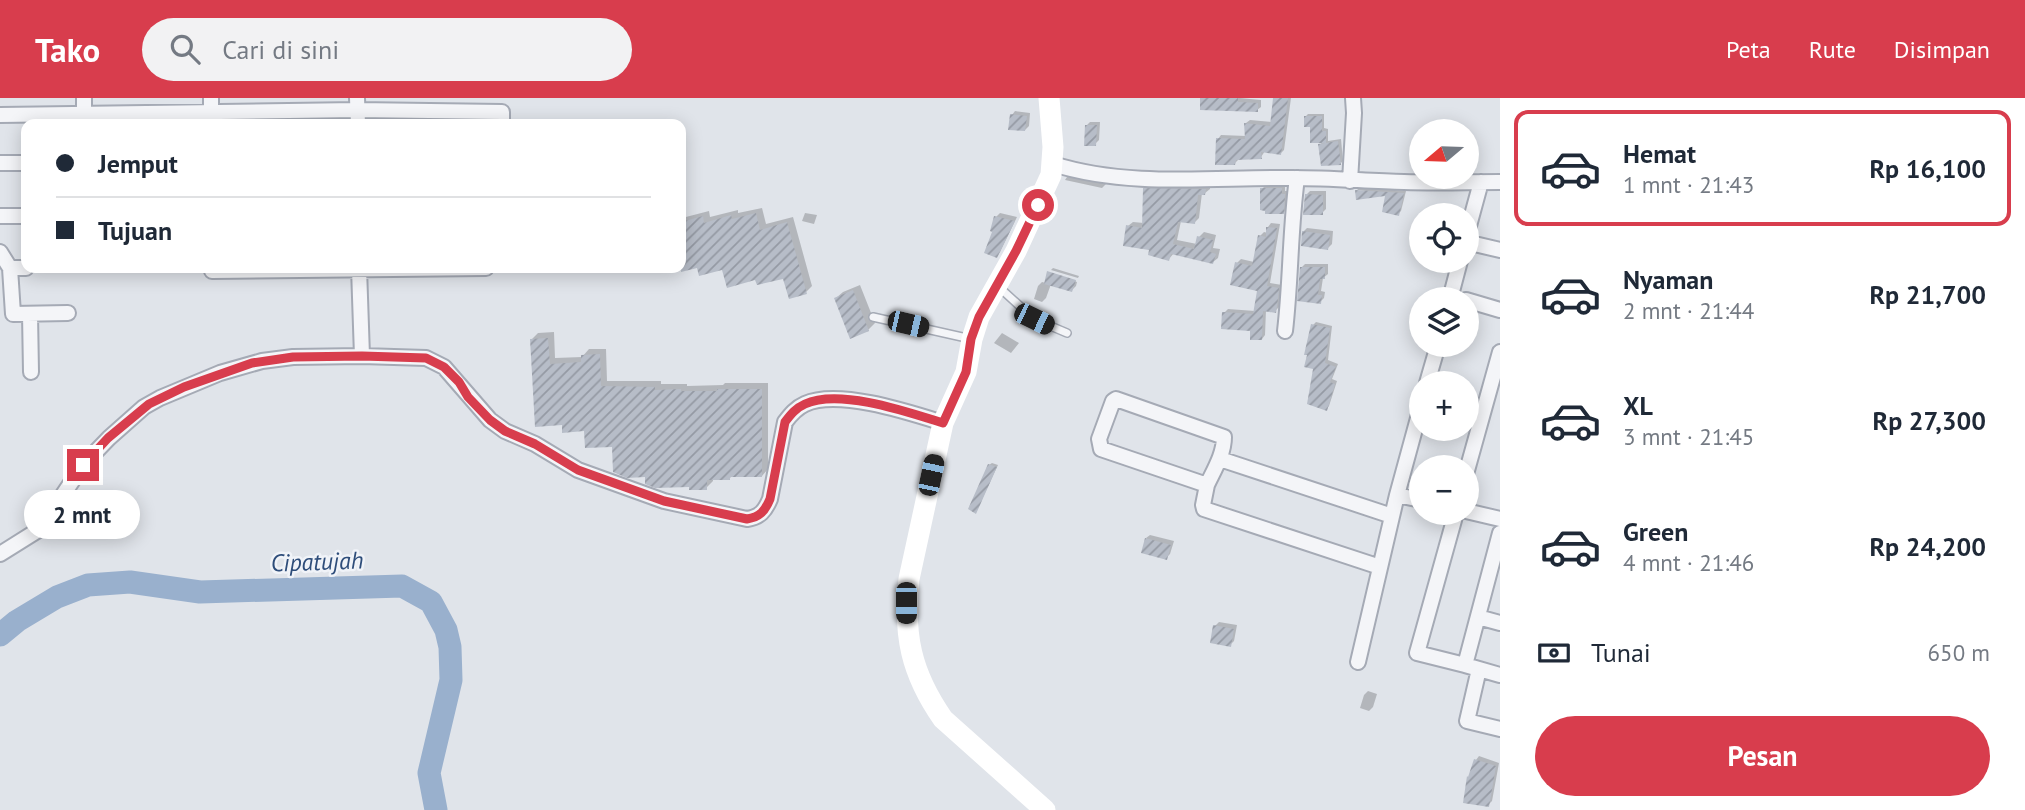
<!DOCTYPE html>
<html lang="id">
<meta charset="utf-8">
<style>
body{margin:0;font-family:"PT Sans",sans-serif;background:#f2f2f3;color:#1f2937;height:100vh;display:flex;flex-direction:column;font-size:26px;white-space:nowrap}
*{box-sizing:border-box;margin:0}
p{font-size:23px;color:#747a83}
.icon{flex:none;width:38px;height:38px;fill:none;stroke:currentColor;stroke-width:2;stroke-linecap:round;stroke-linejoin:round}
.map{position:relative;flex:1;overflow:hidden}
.sheet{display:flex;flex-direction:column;background:#fff;width:525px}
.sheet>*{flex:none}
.top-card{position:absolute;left:21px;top:21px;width:665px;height:154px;border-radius:14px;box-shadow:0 4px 18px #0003;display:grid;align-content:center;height:154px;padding:0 35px;background:#fff}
.needle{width:46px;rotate:251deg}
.controls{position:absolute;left:1409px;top:21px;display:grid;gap:14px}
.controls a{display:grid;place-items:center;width:70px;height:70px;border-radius:50%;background:#fff;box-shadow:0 4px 18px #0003;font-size:35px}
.end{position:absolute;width:32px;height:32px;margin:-16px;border:9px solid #d83d4d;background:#fff;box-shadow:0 0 0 4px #fff}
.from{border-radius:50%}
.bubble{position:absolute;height:49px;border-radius:24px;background:#fff;box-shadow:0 4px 18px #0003;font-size:23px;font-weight:700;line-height:49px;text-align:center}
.car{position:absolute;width:21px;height:42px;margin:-21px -10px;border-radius:9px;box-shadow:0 0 5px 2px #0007;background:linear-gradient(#222 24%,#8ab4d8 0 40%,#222 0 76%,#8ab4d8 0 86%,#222 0)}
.top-card b{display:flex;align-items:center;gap:24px;height:66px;font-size:26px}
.top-card b+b{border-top:2px solid #e0e1e3}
.top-card i{width:18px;height:18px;background:#1f2937}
ul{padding:12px 0 0;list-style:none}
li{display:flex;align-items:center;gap:21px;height:116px;margin:0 14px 10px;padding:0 21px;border:4px solid transparent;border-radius:14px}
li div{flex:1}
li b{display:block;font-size:26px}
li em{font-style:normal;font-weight:700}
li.selected{border-color:#d83d4d}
li>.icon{width:63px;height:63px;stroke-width:1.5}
.pay{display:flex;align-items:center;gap:18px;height:77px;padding:0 35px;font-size:26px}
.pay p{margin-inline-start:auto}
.button{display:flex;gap:14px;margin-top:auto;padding:14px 35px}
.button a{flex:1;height:80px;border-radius:42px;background:#d83d4d;color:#fff;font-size:28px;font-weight:700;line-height:80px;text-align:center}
header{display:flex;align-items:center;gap:42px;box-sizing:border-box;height:98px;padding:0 35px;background:#d83d4d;color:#fff}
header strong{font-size:33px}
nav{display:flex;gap:38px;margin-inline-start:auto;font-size:24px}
.search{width:490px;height:63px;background:#f2f2f3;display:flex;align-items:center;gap:18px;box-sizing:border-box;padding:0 24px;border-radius:38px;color:#747a83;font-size:26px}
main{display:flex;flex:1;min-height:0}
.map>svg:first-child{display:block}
.shadow{fill:#0003}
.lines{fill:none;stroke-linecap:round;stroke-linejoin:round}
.river{stroke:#99b0cd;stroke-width:23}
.building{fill:url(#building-hatch)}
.lane-casing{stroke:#a5aab5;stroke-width:10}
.street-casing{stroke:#a5aab5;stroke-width:18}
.lane{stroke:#f4f5f8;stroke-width:7}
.street{stroke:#f4f5f8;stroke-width:14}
.secondary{stroke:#fff;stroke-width:21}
.route{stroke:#d83d4d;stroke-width:9}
.labels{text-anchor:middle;stroke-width:5;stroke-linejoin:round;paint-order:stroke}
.water-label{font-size:24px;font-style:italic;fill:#2e4d7a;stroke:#f0f3f8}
</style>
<header>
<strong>Tako</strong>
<div class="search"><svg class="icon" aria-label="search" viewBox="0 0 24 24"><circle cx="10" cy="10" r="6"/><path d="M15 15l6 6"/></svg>Cari di sini</div>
<nav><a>Peta</a><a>Rute</a><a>Disimpan</a></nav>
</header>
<main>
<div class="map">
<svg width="1500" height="712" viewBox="0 0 1500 712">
<defs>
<pattern id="building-hatch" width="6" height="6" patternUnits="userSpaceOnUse" patternTransform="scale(1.75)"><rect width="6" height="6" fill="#b7bdc8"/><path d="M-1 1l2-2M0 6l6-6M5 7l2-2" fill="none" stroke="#959aa4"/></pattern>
</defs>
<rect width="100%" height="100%" fill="#e0e4ea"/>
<path class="shadow" d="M1202,0H1240L1261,2V9L1257,12Z
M1275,0H1291L1284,52L1281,55L1265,53L1261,59L1239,61L1235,65L1218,41L1221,37L1246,38V25L1250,22L1272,24Z
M1015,13L1030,15L1029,28L1025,32L1012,17Z
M1308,16H1324V30L1328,31V43L1341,41L1343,63L1341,65L1320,47L1323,43L1305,19Z
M1090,24H1100L1099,42L1095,46L1086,28Z
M1069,76L1107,83L1106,86L1102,90L1065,82Z
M1150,86L1210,87V91L1205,95H1202L1199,120L1194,125L1181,123L1177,142L1197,146L1199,139L1204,134L1216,137L1213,150L1220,151L1218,160L1213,164L1174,155L1169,161L1151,151L1128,128L1133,124L1144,125L1145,91Z
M1285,86V93H1289L1287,111L1283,115L1262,91L1266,87Z
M1360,89L1406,93L1401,113L1398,116L1388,96L1357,92Z
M1310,93H1326V111L1322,115L1306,97Z
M762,110L766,126L793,119L812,188L806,194L784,179L756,180L723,170L698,168L669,175L668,170H681V116L682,120L709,113L710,119L738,112V115Z
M805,115L817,117L814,126L802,123Z
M1000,115L1017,119L1000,154L996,158V119Z
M1271,125L1280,126L1270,185L1282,187V196L1279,209L1275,213L1266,212L1265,237L1262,241L1252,231L1224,215L1228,211L1255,213L1259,191L1237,165L1241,161L1254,164L1260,138L1264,134L1268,135V129Z
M1307,130L1333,133L1332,146L1328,150L1303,134Z
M1305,166H1328V176L1323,180L1321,193L1325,194L1324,200L1320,204L1301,170Z
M1053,170L1079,178L1078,180L1051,172Z
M1049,176L1077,184L1076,188L1072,192L1051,186L1046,200L1042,204L1034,201L1038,188L1042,184L1046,185Z
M860,187L875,225L868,232L851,239L836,200L843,194Z
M1316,224L1332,228L1328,262L1338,266L1332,281L1337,283L1329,308L1326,311L1315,270L1313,227Z
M554,234L555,260L582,259L589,251H606L607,283H661V286H687V288L723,287L725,285H768V371L762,378H732L730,380H713V383L706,390L647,378L614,347L586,332L563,326L532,241L538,235Z
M1002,235L1019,245L1011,255L994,245Z
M992,365L998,367L976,414L989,367Z
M1150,437L1174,443L1170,456L1166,460L1146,440Z
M1219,524L1237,527L1234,543L1230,547L1215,528Z
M1368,593L1377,596L1373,609L1369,613L1360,610L1364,597Z
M1479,658L1499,665L1492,703L1488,707L1476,662Z"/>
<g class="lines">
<path class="river" d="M0,537L17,523L57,499L88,487L130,484L200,494L402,488L431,504L446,532L450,549L451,582L429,675L436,712"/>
</g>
<path class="building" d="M1200,0H1238V4L1258,5V14L1200,12Z
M1273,0H1288L1281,57L1261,54L1262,61L1236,62L1235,67H1215L1216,40L1245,41L1244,25L1270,28Z
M1010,16L1027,18L1025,33L1008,32Z
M1304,18H1322V33H1326V45L1338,43L1341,67L1321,68L1318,46L1326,45H1310V29H1304Z
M1085,27H1097L1096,48H1084Z
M1143,90L1206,91L1205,97H1198L1195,126L1178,124L1173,146L1194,151L1197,138L1213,142L1210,154L1216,156L1213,166L1171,156L1169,163L1148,157L1149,152L1123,148L1126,127L1142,130Z
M1260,90H1282V96H1285L1284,116H1265V113L1260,112Z
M1355,92L1404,95L1399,118L1382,114L1385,98L1356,102Z
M1305,96L1323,97V117H1303Z
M756,115L760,132L787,124L807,196L789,201L783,181L757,187L755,182L727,190L722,172L699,178L697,170L681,174V124L703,118L704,125L731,117L732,121Z
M994,118L1015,123L997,160L984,155L992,134L990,133Z
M1266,129L1277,130L1267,188L1279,190L1278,201L1276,215L1263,213L1262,242H1250V233L1221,231L1222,214L1253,216L1257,193L1230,187L1235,164L1252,168L1258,137L1266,139Z
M1302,133L1330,137L1328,152L1301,148Z
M1300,169H1325V181H1320L1318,197H1322L1321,206L1297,203Z
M1047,173L1076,182L1072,194L1044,186Z
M853,192L869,233L850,241L834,200Z
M1311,226L1330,230L1325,265L1336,269L1330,284L1335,286L1327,313L1307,306L1313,271L1304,269L1307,257H1304Z
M548,240L550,266L581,264V257L600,256L601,288L655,289V292L681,291V293H717V291H762V379H730V382H707V392H689V389L655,390L645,386V379L627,380L613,374L612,349L585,350L584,333L562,335V327L535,329L530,241Z
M988,366L997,369L976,416L968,411Z
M1145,440L1171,447L1167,462L1141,455Z
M1213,527L1234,531L1231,549L1210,545Z
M1474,661L1496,668L1489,709L1463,705L1467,678L1468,679Z"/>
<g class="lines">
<g class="lane-casing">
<path id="lane" d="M1000,190L1034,221L1067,235
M873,219L971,241"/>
</g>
<g class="street-casing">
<path id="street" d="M211,0V26
M357,0L358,26
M0,17L357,12L502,14V26
M84,26V0
M0,65H26
M1053,66C1126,89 1206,80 1281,80C1322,79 1363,83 1404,84C1436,85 1468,84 1500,84
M1350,83L1354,15L1353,0
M0,118H26
M1466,139L1481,84
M1466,144L1500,152
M0,154L10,170L13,216L68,215
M10,170H26
M212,170V173L486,170
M359,170L362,258
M1450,201L1460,163
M1466,202L1500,212
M30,216L31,274
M1285,233C1291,182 1290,131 1297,80
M1427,285L1438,247
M1220,361L1392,418
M1466,376L1500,254
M1207,387C1214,372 1224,356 1224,339L1116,301L1113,303L1099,341L1101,351L1207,387L1203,407L1204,411L1380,469
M1397,397L1421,402
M1466,413L1500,421
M1456,415L1417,555L1465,567
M1500,435L1465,567L1500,577
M0,456L40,431L83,367L109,340L144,309L160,300L220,275L262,263L293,259L362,258L426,260L444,269L490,322L505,333L535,346L578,372L664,403L747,421C760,419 765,413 770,401L785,324C791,316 796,310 805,306C838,291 908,314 943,325
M1478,519L1500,525
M1358,564L1397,397L1421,309
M1479,571L1467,623L1500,631"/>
</g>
<use href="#lane" class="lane"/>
<use href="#street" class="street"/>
<path class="secondary" d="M1045,712L943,621C911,575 903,537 909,481L943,325L966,274L972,241L979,219L1016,153L1051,77L1053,49L1049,0"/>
</g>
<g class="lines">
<path class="route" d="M83,367L108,340L149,306L184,289L252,265L293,259L362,258L426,260L444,269L459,284L468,299L490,322L505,333L535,346L578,372L664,403L747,421C760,419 765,413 770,401L785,324C791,316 796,310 805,306C839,290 908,314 943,325L966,274L971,241L979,219L1016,153L1038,107"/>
</g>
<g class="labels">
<g class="water-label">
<text transform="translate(317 464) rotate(-2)" y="8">Cipatujah</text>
</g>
</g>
</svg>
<div class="controls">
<a><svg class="needle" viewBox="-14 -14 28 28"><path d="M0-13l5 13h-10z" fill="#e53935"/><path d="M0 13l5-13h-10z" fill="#747a83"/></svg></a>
<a><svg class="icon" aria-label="locate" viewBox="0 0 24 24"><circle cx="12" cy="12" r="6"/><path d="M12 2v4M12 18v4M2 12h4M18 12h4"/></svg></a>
<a><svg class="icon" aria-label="layers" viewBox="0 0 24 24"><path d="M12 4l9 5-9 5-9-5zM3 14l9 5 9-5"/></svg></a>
<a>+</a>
<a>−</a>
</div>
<i class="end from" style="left:1038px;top:107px"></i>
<i class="end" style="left:83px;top:367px"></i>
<div class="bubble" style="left:24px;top:392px;width:116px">2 mnt</div>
<i class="car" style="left:1034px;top:221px;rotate:116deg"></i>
<i class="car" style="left:908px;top:226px;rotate:103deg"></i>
<i class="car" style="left:931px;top:377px;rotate:12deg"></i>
<i class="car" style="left:906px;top:505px;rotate:180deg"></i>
<div class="top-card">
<b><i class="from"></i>Jemput</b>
<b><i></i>Tujuan</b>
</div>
</div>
<section class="sheet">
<ul>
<li class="selected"><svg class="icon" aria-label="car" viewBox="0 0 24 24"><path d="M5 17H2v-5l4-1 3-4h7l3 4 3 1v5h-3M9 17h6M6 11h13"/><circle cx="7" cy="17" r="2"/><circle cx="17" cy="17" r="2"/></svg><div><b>Hemat</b><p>1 mnt · 21:43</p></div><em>Rp 16,100</em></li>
<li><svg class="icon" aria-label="car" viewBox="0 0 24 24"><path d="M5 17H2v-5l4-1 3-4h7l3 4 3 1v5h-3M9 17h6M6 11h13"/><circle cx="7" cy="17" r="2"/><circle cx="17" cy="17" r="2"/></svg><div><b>Nyaman</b><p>2 mnt · 21:44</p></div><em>Rp 21,700</em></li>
<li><svg class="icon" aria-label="car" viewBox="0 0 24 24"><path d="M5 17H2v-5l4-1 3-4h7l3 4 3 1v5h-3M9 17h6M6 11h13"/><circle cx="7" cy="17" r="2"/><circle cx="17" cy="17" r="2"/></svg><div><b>XL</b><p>3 mnt · 21:45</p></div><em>Rp 27,300</em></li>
<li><svg class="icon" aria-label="car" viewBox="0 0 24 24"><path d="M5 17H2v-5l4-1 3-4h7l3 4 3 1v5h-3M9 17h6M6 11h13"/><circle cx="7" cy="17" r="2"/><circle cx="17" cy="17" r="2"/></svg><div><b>Green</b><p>4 mnt · 21:46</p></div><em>Rp 24,200</em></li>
</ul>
<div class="pay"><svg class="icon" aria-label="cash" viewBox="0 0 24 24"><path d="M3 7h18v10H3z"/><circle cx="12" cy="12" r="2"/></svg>Tunai<p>650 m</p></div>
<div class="button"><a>Pesan</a></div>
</section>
</main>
